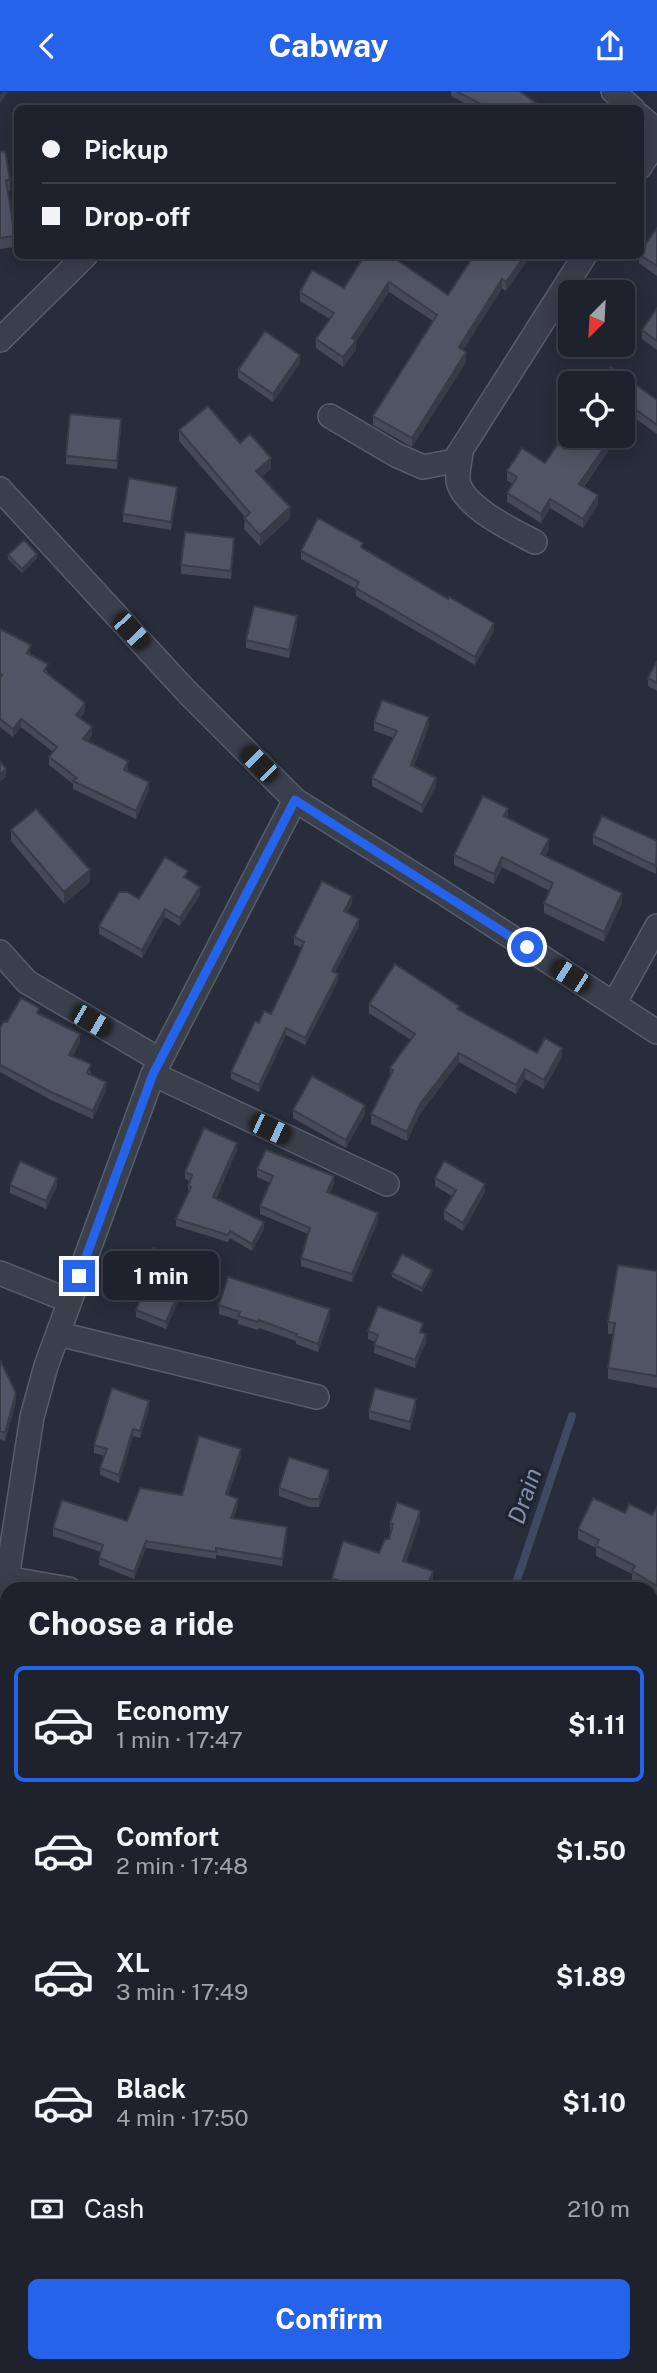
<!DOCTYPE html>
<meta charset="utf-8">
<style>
body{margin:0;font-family:"Public Sans",sans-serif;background:#252a34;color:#f1f3f6;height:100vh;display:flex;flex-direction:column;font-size:26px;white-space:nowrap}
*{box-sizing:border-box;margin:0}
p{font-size:23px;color:#a0a4a9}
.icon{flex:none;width:38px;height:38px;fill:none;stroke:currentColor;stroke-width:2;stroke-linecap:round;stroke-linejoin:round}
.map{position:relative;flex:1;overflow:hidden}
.sheet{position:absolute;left:0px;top:1491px;width:658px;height:791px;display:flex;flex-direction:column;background:#1d222c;border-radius:21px 21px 0 0;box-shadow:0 4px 18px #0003,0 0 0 2px #3b3f48}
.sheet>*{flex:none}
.banner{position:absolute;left:14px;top:14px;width:630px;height:154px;border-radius:10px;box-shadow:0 4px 18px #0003,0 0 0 2px #3b3f48;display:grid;align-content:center;height:154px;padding:0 28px;background:#1d222c}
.needle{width:46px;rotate:204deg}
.buttons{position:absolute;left:558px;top:189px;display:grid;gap:14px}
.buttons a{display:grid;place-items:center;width:77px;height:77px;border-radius:10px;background:#1d222c;box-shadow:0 4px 18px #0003,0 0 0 2px #3b3f48;font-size:35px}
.end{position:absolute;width:32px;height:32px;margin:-16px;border:9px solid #2563eb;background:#fff;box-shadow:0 0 0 4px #fff}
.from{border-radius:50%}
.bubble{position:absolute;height:49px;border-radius:10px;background:#1d222c;box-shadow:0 4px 18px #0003,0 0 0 2px #3b3f48;font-size:23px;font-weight:700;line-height:49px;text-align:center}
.car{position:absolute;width:21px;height:42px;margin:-21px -10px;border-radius:9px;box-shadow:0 0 5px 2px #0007;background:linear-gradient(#222 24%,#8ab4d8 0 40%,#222 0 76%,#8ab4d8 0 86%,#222 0)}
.banner b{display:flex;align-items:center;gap:24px;height:66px;font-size:26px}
.banner b+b{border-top:2px solid #3b3f48}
.banner i{width:18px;height:18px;background:#f1f3f6}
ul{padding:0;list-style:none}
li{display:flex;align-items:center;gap:21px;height:116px;margin:0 14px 10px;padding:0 14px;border:4px solid transparent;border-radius:10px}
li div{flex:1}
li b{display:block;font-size:26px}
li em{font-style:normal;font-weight:700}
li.selected{border-color:#2563eb}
li>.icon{width:63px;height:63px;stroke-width:1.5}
h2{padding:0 28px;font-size:32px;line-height:84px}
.pay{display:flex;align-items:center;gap:18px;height:77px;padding:0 28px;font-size:26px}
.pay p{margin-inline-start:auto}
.cta{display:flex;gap:14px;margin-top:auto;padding:14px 28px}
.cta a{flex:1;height:80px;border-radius:10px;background:#2563eb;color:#fff;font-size:28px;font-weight:700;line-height:80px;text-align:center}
header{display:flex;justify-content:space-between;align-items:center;height:91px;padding:0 28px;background:#2563eb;color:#fff;font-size:32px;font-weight:700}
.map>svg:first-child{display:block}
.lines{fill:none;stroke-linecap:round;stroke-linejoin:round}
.stream{stroke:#3f4962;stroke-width:8}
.lane-casing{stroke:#585d6a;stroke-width:14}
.street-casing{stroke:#585d6a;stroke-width:26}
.lane{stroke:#3a3f4c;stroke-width:10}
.street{stroke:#3a3f4c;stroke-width:23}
.wall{fill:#454958}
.shaded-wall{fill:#383c47}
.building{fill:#505566;stroke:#383c47;stroke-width:2}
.route{stroke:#2563eb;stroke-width:9}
.labels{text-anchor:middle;stroke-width:7;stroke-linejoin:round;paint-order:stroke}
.water-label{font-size:24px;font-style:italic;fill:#828eaa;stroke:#1f2431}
</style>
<header><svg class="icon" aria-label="back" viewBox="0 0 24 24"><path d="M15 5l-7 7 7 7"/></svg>Cabway<svg class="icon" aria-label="share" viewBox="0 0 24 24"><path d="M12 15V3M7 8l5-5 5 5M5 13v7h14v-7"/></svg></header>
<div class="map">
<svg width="657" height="2282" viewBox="0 0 657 2282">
<rect width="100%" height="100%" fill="#272d3b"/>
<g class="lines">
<path class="stream" d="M514,1498L572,1325
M143,2282L149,2275"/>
<g class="lane-casing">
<path id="lane" d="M651,1552L657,1555
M651,1620L657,1623"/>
</g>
<g class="street-casing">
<path id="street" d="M613,0L633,18
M640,25L657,40
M640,76L657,50
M0,249L86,164
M330,325L396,364L423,376L454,370L585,164
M461,362C460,370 457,382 458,390C463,416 514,440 535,451
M0,398L187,601L295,709L439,799L657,941
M0,861L27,891L160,969
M614,913L657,835
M153,983L387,1093
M0,1182L70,1210
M59,1243L317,1306
M0,1486L69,1498
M0,1551L7,1487L32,1326L46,1275L153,983L295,709
M0,1769H7
M651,2023L657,2027
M0,2058L7,2059
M381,2275L399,2282
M651,2282L657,2272"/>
</g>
<use href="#lane" class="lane"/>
<use href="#street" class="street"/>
</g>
<path class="wall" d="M451,0H519L545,18H475L451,5Z
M0,61L10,89V100H8L15,145V156L0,158Z
M657,137V185L639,172V164H640V161Z
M365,164L448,204L531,164L506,200L502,197L463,259L466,271L412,356L373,334V325L433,230L389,201L356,250V259L343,276L316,257V248L330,228L300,210V201L344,197Z
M657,217V259L642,248V239Z
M300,272L273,311L238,287V279Z
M623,292L657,309V343L632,325L623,337Z
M121,337L117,378L66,373V365Z
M179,339L240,352L271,378L261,386L290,427L260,455L244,438L245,426L179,350Z
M570,345H618L584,396L598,413L583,437L550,417L541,432L507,411V402L513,393L507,389V380L545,372Z
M177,404L171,439L123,431V423Z
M234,455L231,488L181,483V474Z
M363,457L494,540L475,574L356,505V498L301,468V460Z
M8,464L37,467L22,482L8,468Z
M297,534L289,567L246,557V549Z
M0,538L31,562L30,563L48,581V582L85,620L80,627L92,644L88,650L128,678L127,680L149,699L136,728L73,698V693L49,674V666L53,661L21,636L13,646L0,636Z
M657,570V600L648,595V587Z
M374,631L429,634L414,675L436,695L422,722L372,695V687L394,647L374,640Z
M508,727L549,758L545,765L622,812L604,851L544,822V812L550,800L502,776L494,793L454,774V764Z
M11,739L90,791L64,813L11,750Z
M593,745L657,750L656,783L593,753Z
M187,788L200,804L180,835L165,826L142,867L99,843V835L139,808Z
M352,812L347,822L359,835L335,881L338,890L305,954L286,944L259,1001L231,988V981L259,932L271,923L295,873L302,857L294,853V846Z
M369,913L459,919L537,962L562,966L544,998L525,988L516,1003L459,971L420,1023L407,1050L371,1033V1023L390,985V977L411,949L369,922Z
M39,923L80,951L73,965L91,981L90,984L106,999L93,1028L51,1009L0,981V937L7,931Z
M293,1019L365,1023L346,1057L293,1027Z
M237,1059L216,1108L264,1138L252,1160L230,1147L228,1151L176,1135V1128L188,1102V1095L190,1090L185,1088V1081Z
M257,1078L334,1093L330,1102L378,1130L352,1191L301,1175V1167L308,1143L260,1123V1115L270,1092L257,1086Z
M435,1087L485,1101L463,1140L444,1128V1120L452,1105L435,1095Z
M10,1094L57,1095L46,1118L10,1102Z
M192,1178L166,1238L136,1226V1219L142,1203L139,1202V1195Z
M657,1180V1297L608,1288V1277L613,1243H608V1231Z
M392,1182L432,1183L422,1201L392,1186Z
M219,1214L330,1226L318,1261L296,1253V1250L259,1237L258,1239L238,1233V1229L219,1223Z
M368,1240H423L422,1241L426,1251L415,1277L374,1262L375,1251L368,1248Z
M0,1269L16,1311L5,1350L0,1348Z
M416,1316L410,1339L369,1328V1320Z
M149,1317L140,1347L133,1345L119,1392L100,1384V1377L105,1365L94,1362V1354Z
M241,1365L228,1404L238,1415L233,1428L287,1443L282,1475L216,1464V1468L146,1457L134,1488L99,1474V1467L101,1461L53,1445V1437L127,1430L182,1404Z
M329,1388L319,1416H310L279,1405V1397Z
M657,1416V1504L651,1501V1498H646L632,1489V1483L596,1465V1457L578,1448V1438L625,1422L652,1424Z
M420,1431L406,1471L433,1491L430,1498H332V1487L379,1462L389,1448L390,1443V1432Z
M657,1673V1716L651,1713V1684Z
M651,1766L657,1769V1829L651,1826Z
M7,1832V1875H0V1833Z
M651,1911L657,1915V1958L651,1955Z
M7,1940V1977L0,1978V1941Z
M657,2066V2137L655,2136L651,2143V2074Z
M7,2210V2275H30L0,2279V2211Z
M544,2275H582L578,2282H543Z"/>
<path class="shaded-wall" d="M3,0L8,1L0,12V4Z
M525,164H531L506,200V191Z
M502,188V197L459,266V256Z
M389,191V201L356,250V259L343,276V266L352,247Z
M466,261V271L412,356V347Z
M300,264V272L273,311V303Z
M632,316V325L623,337V328Z
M612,345H618L579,402V393Z
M271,367V378L256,391V380Z
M177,396V404L171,439V431Z
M598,404V413L583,437V428Z
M550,408V417L541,432V423Z
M290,416V427L260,455V444Z
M37,463V467L22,482V478Z
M297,525V534L289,567V559Z
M494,532V540L475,574V566Z
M85,612V620L76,632V624Z
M429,626V634L411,682V674Z
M21,628V636L13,646V638Z
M92,636V644L83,656V648Z
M128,670V678L124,687V679Z
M6,678V686L0,691V683Z
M436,687V695L422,722V714Z
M149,691V699L136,728V720Z
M508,717V727L504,736V725Z
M549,748V758L541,774V763Z
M502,766V776L494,793V783Z
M90,779V791L64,813V801Z
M200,796V804L180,835V827Z
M622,802V812L604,851V841Z
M352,805V812L344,827V820Z
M165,818V826L142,867V859Z
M359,828V835L332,887V880Z
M338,883V890L305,954V947Z
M286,937V944L259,1001V994Z
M80,943V951L69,972V964Z
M562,957V966L544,998V989Z
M459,962V971L420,1023L407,1050V1041L420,1013Z
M525,978V988L516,1003V994Z
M106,991V999L93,1028V1020Z
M365,1014V1023L346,1057V1049Z
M237,1052V1059L213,1113V1106Z
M334,1085V1093L327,1108V1101Z
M57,1087V1095L46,1118V1110Z
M485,1093V1101L463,1140V1132Z
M378,1122V1130L352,1191V1183Z
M264,1131V1138L252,1160V1153Z
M192,1171V1178L166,1238V1231Z
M432,1179V1183L422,1201V1197Z
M330,1218V1226L318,1261V1253Z
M426,1243V1251L415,1277V1269Z
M16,1302V1311L5,1350V1342Z
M416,1308V1316L410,1339V1331Z
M149,1310V1317L140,1347V1340Z
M133,1338V1345L119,1392V1384Z
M241,1358V1365L226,1410V1403Z
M329,1379V1388L319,1416V1408Z
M238,1408V1415L231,1434V1427Z
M420,1420V1431L403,1481V1470Z
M287,1436V1443L282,1475V1468Z
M146,1450V1457L134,1488V1481Z
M433,1480V1491L430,1498H426Z
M657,1575V1583L651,1597V1589Z
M655,2128V2136L651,2143V2135Z
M578,2275H582L578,2282H574Z"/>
<path class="building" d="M456,0H519L545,18H490Z
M5,60L10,89H6L15,145L0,147V61Z
M657,137V175L640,164V161Z
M365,164H390L448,204L474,164H525L506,191L502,188L459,256L466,261L412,347L373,325L437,224L389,191L352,247L356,250L343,266L316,248L334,222L300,201L312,179L344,197Z
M657,217V250L642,239Z
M265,240L300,264L273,303L238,279Z
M611,276L657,309V334L632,316L623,328V292H600Z
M208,315L240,352L250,343L271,367L256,380L290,416L260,444L244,427L250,422L179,339Z
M70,323L121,328L117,370L66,365Z
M570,335V345H612L579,393L598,404L583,428L550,408L541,423L507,402L517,386L507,380L522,357L545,372Z
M129,387L177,396L171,431L123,423Z
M318,427L363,452L361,456L448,508L449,506L494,532L475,566L356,497L359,491L301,460Z
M185,441L234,447L231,480L181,474Z
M24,449L37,463L22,478L8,464Z
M254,515L297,525L289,559L246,549Z
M0,538L31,554L27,562L48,573L44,580L85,612L76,624L92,636L83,648L128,670L124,679L149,691L136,720L73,690L77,687L49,666L57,656L21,628L13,638L0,628V587L2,584L0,583Z
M657,570V592L648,587Z
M382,609L429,626L411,674L436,687L422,714L372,687L397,640L374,631Z
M0,670L6,678L0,683Z
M483,705L508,717L504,725L549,748L541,763L622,802L604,841L544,812L553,792L502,766L494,783L454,764Z
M36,718L90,779L64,801L11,739Z
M602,725L657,750L656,775L593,745Z
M165,766L188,780L184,786L200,796L180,827L165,818L142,859L99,835L119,801H127L139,808Z
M322,790L352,805L344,820L359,828L332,880L338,883L305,947L286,937L259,994L231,981L255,930L259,932L264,920L271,923L295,873L304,851L294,846Z
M395,873L459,915L457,918L537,962L545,947L562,957L544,989L525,978L516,994L459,962L420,1013L407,1041L371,1023L393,979L390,977L415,943L369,913Z
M21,907L39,917L37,922L80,943L69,964L91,973L87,982L106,991L93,1020L51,1001L0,974V937L4,930L7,931Z
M312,985L365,1014L346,1049L293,1019Z
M204,1037L237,1052L213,1106L264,1131L252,1153L230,1140L228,1144L176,1128L191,1096L188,1095L192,1084L185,1081Z
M266,1059L334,1085L327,1101L378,1122L352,1183L301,1167L310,1137L260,1115L273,1085L257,1078Z
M20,1070L57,1087L46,1110L10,1094Z
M444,1070L485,1093L463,1132L444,1120L456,1099L435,1087Z
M153,1157L192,1171L166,1231L136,1219L145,1197L139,1195Z
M402,1163L432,1179L422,1197L392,1182Z
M618,1174L657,1180V1285L608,1277L615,1232L608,1231Z
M228,1186L330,1218L318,1253L296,1245L297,1243L259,1229L258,1231L238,1225L240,1221L219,1214Z
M378,1215L423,1232L420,1241L426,1243L415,1269L374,1254L378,1244L368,1240Z
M0,1269L16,1302L5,1342L0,1340Z
M112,1297L149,1310L140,1340L133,1338L119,1384L100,1377L107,1358L94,1354Z
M375,1297L416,1308L410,1331L369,1320Z
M199,1345L241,1358L226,1403L238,1408L231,1427L287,1436L282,1468L216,1457V1461L146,1450L134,1481L99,1467L103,1454L53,1437L62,1409L127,1430L140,1397L182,1404Z
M289,1366L329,1379L319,1408H310L279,1397Z
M593,1407L625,1422L629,1413L652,1424L657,1416V1495L632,1480L635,1475L596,1455L599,1449L578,1438Z
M397,1411L420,1420L403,1470L433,1480L426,1498H360L332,1487L343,1450L379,1462L385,1448H389L393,1433L390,1432Z
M651,1553L657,1555V1575L651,1589Z
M657,1673V1705L651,1702V1684Z
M651,1766L657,1769V1817L651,1814Z
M7,1832V1867L0,1868V1833Z
M651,1911L657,1915V1950L651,1946Z
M7,1940V1970L0,1971V1941Z
M657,2066V2130L655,2128L651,2135V2074Z
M7,2210V2271H0V2211Z
M225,2275H255L257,2282H227Z
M544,2275H578L574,2282H553L543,2277Z"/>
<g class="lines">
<path class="route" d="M79,1185L153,983L295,709L527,856"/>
</g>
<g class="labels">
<g class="water-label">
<text transform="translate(525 1405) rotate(-71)" y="8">Drain</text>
</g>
</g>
</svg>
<div class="buttons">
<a><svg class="needle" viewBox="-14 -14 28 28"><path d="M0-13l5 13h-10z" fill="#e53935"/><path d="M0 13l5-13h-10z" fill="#a0a4a9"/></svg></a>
<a><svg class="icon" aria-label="locate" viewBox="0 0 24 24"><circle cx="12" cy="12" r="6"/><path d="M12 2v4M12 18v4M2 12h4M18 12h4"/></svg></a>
</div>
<i class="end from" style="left:527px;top:856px"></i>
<i class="end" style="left:79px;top:1185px"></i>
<div class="bubble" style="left:103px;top:1160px;width:116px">1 min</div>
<i class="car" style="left:131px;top:540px;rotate:137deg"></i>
<i class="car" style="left:259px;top:673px;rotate:315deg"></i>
<i class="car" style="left:570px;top:885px;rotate:303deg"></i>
<i class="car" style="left:91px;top:930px;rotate:120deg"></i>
<i class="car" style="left:270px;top:1038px;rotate:115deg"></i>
<div class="banner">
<b><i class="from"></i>Pickup</b>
<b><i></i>Drop-off</b>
</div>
<section class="sheet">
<h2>Choose a ride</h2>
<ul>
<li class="selected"><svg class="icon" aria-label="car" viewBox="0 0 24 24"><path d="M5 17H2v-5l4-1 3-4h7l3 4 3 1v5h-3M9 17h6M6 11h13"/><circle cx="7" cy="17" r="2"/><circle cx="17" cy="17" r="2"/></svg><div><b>Economy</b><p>1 min · 17:47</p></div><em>$1.11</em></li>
<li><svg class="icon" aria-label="car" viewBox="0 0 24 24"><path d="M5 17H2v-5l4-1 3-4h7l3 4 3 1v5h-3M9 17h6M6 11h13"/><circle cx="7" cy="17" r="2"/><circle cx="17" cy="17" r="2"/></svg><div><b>Comfort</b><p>2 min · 17:48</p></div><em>$1.50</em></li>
<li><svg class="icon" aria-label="car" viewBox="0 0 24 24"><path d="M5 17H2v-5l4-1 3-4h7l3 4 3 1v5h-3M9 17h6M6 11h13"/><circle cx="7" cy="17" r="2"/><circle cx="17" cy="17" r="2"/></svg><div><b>XL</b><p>3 min · 17:49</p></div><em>$1.89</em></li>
<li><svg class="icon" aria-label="car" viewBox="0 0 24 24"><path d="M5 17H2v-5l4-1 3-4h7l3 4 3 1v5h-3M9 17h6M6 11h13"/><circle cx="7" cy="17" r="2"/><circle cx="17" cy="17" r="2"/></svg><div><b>Black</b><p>4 min · 17:50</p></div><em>$1.10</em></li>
</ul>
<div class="pay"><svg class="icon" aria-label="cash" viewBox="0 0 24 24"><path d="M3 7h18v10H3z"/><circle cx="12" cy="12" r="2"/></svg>Cash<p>210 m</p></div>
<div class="cta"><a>Confirm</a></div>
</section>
</div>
